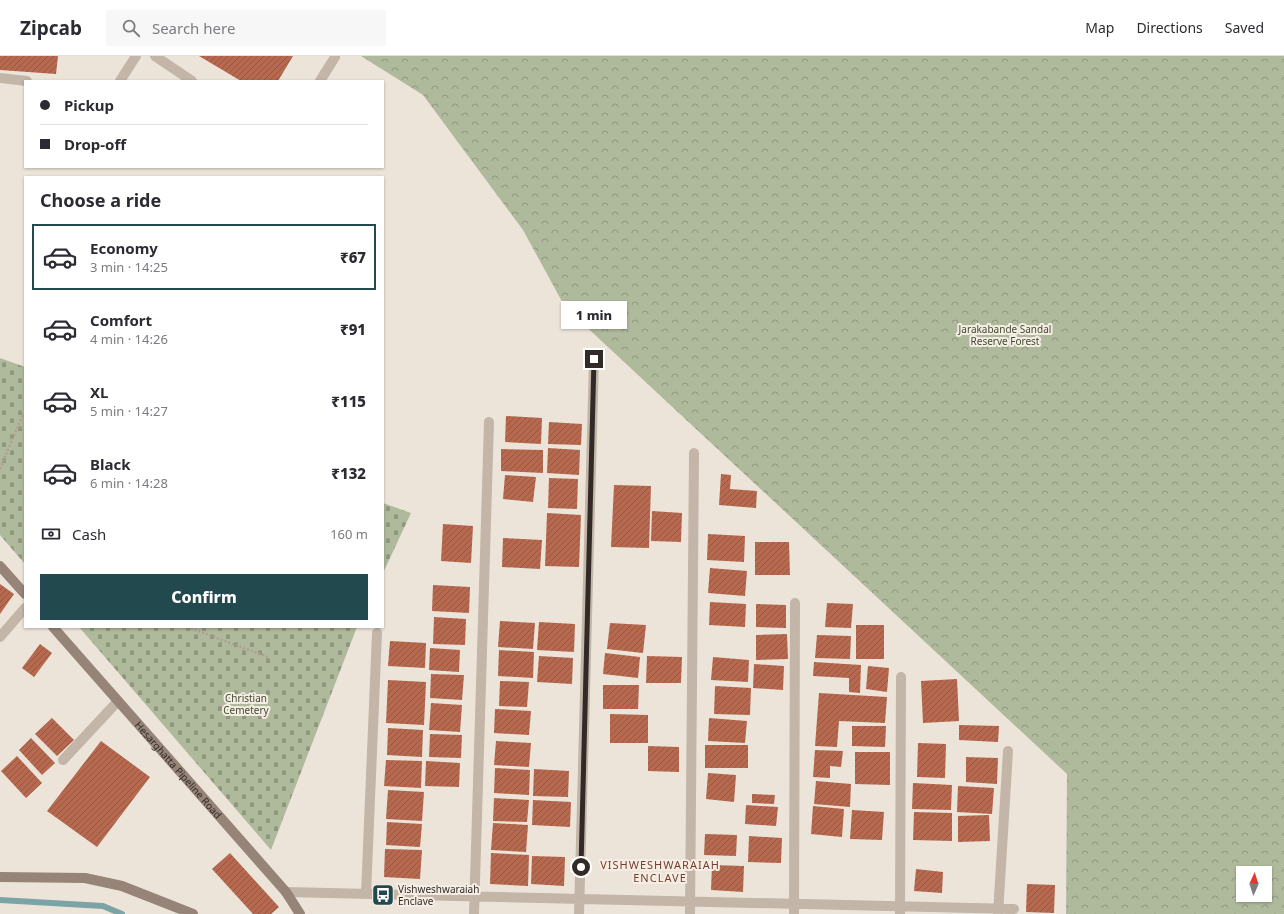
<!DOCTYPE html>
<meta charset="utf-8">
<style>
body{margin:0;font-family:"Noto Sans",sans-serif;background:#f7f7f7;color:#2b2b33;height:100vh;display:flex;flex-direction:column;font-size:15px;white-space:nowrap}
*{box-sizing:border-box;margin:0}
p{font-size:13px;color:#7c7c81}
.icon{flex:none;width:22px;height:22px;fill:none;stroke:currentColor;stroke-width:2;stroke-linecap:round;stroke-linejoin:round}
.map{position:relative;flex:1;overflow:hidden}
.drawer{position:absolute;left:24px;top:120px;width:360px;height:452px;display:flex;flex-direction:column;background:#fff;border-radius:0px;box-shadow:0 1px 3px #0004}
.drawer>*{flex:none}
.banner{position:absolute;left:24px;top:24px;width:360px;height:88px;border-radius:0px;box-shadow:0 1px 3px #0004;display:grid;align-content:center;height:88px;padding:0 16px;background:#fff}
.needle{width:26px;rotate:3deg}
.buttons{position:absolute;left:1236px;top:810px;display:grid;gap:8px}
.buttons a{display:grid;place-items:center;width:36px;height:36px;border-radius:0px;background:#fff;box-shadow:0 1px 3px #0004;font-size:20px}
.end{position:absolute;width:18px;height:18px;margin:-9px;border:5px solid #312a27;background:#fff;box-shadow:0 0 0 2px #fff}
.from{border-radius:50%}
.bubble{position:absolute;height:28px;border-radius:0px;background:#fff;box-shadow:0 1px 3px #0004;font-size:13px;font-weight:800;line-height:28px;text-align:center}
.banner b{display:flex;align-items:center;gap:14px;height:38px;font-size:15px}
.banner b+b{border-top:1px solid #e1e1e2}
.banner i{width:10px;height:10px;background:#2b2b33}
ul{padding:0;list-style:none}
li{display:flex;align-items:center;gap:12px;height:66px;margin:0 8px 6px;padding:0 8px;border:2px solid transparent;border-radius:0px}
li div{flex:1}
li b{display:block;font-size:15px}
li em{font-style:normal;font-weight:800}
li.on{border-color:#22494d}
li>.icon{width:36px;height:36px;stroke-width:1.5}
h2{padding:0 16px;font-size:18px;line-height:48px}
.pay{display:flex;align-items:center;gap:10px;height:44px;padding:0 16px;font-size:15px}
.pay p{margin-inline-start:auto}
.primary-button{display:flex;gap:8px;margin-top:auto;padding:8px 16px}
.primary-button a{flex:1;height:46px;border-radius:0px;background:#22494d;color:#fff;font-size:16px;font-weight:800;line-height:46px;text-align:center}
header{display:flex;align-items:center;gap:24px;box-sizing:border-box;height:56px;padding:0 20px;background:#fff;border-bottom:1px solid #e1e1e2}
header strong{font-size:19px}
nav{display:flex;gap:22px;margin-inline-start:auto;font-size:14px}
.search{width:280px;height:36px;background:#f7f7f7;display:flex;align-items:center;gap:10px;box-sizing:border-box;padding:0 14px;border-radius:0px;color:#7c7c81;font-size:15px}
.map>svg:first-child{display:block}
.forest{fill:url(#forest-crowns);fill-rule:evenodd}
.cemetery{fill:url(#cemetery-stones)}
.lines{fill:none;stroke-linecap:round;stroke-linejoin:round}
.stream{stroke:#7ca4a6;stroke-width:6}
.building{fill:url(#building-hatch)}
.path{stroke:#af9f92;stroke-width:2.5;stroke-dasharray:2 2;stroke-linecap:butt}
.lane{stroke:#c3b5a7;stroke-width:10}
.street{stroke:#c3b5a7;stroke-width:10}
.secondary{stroke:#978479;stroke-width:10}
.route{stroke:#312a27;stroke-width:5}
.labels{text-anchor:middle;stroke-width:4;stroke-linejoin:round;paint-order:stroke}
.park-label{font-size:10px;fill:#404c2e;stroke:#f6eee5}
.street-label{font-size:10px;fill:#312a27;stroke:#f6eee5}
.poi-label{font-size:10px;fill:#312a27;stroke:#f6eee5;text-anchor:start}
.neighbourhood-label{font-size:11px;letter-spacing:1px;fill:#753d2a;stroke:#f6eee5}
</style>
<header>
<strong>Zipcab</strong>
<div class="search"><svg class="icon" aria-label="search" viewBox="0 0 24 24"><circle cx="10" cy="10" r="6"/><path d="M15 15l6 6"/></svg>Search here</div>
<nav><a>Map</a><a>Directions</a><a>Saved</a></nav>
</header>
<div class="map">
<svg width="1284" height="858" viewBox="0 0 1284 858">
<defs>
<pattern id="forest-crowns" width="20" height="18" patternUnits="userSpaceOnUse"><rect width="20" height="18" fill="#afba9c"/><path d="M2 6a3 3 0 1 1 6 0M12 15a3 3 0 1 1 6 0" fill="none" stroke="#8f977f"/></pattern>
<pattern id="cemetery-stones" width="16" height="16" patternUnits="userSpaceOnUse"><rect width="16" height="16" fill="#afba9c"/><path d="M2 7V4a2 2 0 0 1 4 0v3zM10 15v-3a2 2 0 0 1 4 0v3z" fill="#8f977f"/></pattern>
<pattern id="building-hatch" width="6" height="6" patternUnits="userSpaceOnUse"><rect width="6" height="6" fill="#b6694f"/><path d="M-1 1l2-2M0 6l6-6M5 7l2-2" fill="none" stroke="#955742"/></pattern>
</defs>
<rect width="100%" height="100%" fill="#ede4d9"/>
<path class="forest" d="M361,0H1284V858H1066L1067,718L565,251L523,174L423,39ZM1243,817H1265V839H1243Z"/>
<path class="cemetery" d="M0,302L25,311V508L0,479Z
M383,447L411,457L383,517Z
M79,571H357L271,794Z"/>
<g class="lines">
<path class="stream" d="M0,844L103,850L122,858"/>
</g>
<path class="building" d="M0,0H58L56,18L0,14Z
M199,0H293L278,25H241Z
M506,360L542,362L541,388L505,386Z
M549,366L582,368L581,389L548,388Z
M548,392L580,394L579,419L547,417Z
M501,393L543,394V417L501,415Z
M721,418L731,419L730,433L757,435L756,452L719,449Z
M505,419L536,421L533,446L503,443Z
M549,422L578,423L577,453L548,452Z
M614,429L651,430L649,492L611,491Z
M652,455L682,457L681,486L651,485Z
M547,457L581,459L579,511L545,510Z
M443,468L473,470L471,507L441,505Z
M708,478L745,480L744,506L707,504Z
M503,482L542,484L540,513L502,511Z
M755,486H789L790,519H755Z
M710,512L747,515L745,540L708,537Z
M0,528L14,538L0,558Z
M433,529L470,531L469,557L432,555Z
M710,546L746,548L745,571L709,569Z
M827,547L853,548L851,572L825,571Z
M756,548L786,549V572L756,571Z
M434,561L466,563L465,589L433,588Z
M500,565L535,567L533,593L498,591Z
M539,566L575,568L574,596L537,594Z
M610,567L646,569L643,597L607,593Z
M856,569H884V603H856Z
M787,578L788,603L756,604V579Z
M817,579L851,580L850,603L815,602Z
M390,585L426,587L425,612L388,610Z
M40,588L52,597L34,621L22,612Z
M430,592L460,594L459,616L429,614Z
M499,594L534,596L533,622L498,620Z
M605,597L640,601L638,622L603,618Z
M539,600L573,602L572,628L537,626Z
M647,600L682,601L681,627H646Z
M713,601L749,604L748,626L711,624Z
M814,606L861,609L860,637L849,636V622L813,620Z
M754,608L784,610L783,634L753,632Z
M868,610L889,612L887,636L866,633Z
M431,618L464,619L462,644L430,642Z
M957,623L959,665L923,667L921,625Z
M388,624L426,626L424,669L386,667Z
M500,625L529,626L527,651L499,650Z
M603,629H639L638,653H603Z
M715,630L751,632L750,659L714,658Z
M819,637L887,641L885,667L839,665L837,691L815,690Z
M431,647L462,649L460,676L429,674Z
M495,653L531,655L529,679L494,677Z
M610,658L648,659V687H610Z
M52,662L74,684L57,700L35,678Z
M709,662L747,665L745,687L708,685Z
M959,669L999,670L998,686L959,684Z
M852,670H886L885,691L852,690Z
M388,672L423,674L422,701L387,699Z
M430,678L462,679L461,702L429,701Z
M31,682L55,707L42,719L19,694Z
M101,685L150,721L97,791L47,755Z
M496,685L531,687L529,711L494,709Z
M918,687L946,688L945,722L917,721Z
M705,689H748V712H705Z
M648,690L679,691V716L648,715Z
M815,694L843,695L841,711L830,710V722L813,721Z
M855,696H890V729L855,728Z
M17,700L42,727L26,742L1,715Z
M966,701L998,702L997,728L966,726Z
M386,704L422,705L421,732L384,730Z
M426,705L460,707L459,731L425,730Z
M495,712L530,714L529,739L494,737Z
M534,713L569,715L568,741L533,740Z
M708,717L736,719L734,746L706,743Z
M816,725L851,728L850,751L814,748Z
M913,727L952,729L951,754L912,753Z
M958,730L994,732L992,758L957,756Z
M388,734L424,736L422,765L386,763Z
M752,738L775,739L774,748L752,747Z
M494,742L529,744L527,766L493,765Z
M533,744L571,746L570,771L532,769Z
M746,749L778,751L776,770L745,768Z
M813,750L844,753L842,781L811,778Z
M852,754L884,756L882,784L850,783Z
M914,756L952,757V785L913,784Z
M989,759L990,785L958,786V760Z
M387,766L422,768L420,791L386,789Z
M493,767L528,769L526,796L491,794Z
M705,778L737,779L736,800L704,799Z
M749,780L782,782L781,807L748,806Z
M385,793L422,794L420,823L384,821Z
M230,797L279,851L271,858H253L212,813Z
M491,797L529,799L528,830L490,828Z
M532,800L565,801L564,830L531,828Z
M712,809L744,810L743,836L711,834Z
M916,813L943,816L942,837L914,835Z
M1027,828L1055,829L1054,857L1026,856Z"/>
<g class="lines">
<path class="path" d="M0,413L23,358
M187,571L268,601"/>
<path class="lane" d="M155,0L192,25
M0,22L27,25
M120,25L136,0
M320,25L335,1"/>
<path class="street" d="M0,581L25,552
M63,704L118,645
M286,836L1014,853
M366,838L377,577
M474,858L489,366
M579,858L594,303
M690,858L694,397
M794,858L795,547
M900,858L901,621
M998,858L1008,695"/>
<g class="secondary">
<path d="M0,510L25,538"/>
<path id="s1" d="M53,571L286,836L300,858"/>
<path d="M0,821L85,822L122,830L193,858"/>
</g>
</g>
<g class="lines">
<path class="route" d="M581,811L594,303"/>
</g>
<defs>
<g id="bus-square" transform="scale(1.15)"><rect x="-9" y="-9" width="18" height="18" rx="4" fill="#22494d" stroke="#f6eee5"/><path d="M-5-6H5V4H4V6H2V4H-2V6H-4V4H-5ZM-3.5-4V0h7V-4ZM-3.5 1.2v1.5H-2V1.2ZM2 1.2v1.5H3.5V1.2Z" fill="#fff"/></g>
</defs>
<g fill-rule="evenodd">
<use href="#bus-square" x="383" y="839"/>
</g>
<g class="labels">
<g class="park-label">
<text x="1005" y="277">Jarakabande Sandal<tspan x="1005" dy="12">Reserve Forest</tspan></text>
<text x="246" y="646">Christian<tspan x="246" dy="12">Cemetery</tspan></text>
</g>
<g class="street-label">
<text dy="4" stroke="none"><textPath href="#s1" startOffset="190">Hesarghatta Pipeline Road</textPath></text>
</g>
<g class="poi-label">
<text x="398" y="837">Vishweshwaraiah<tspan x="398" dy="12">Enclave</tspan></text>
</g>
<g class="neighbourhood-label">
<text x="660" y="813">VISHWESHWARAIAH<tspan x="660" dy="13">ENCLAVE</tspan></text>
</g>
</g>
</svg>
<div class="buttons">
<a><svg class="needle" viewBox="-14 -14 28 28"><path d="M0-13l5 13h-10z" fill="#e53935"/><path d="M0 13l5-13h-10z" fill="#7c7c81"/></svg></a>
</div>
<i class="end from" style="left:581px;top:811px"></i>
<i class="end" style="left:594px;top:303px"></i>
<div class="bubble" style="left:561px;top:245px;width:66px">1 min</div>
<div class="banner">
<b><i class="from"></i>Pickup</b>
<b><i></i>Drop-off</b>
</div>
<section class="drawer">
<h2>Choose a ride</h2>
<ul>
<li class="on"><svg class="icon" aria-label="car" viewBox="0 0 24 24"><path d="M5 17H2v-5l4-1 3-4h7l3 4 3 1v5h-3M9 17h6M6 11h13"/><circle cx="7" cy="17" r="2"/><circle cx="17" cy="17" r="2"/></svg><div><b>Economy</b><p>3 min · 14:25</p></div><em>₹67</em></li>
<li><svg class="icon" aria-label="car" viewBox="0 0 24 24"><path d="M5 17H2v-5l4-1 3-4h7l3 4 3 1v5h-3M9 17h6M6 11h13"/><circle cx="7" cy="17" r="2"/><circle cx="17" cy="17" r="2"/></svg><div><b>Comfort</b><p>4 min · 14:26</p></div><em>₹91</em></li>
<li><svg class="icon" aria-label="car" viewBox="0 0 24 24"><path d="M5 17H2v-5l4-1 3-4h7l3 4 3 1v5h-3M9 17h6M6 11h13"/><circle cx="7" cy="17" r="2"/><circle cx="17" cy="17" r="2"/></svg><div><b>XL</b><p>5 min · 14:27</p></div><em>₹115</em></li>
<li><svg class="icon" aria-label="car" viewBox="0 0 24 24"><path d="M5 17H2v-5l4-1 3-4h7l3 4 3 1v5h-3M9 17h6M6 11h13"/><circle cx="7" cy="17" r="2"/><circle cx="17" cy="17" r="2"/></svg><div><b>Black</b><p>6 min · 14:28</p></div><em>₹132</em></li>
</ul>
<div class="pay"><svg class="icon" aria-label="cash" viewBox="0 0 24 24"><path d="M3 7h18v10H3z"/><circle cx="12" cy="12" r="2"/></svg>Cash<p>160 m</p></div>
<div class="primary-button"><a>Confirm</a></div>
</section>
</div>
